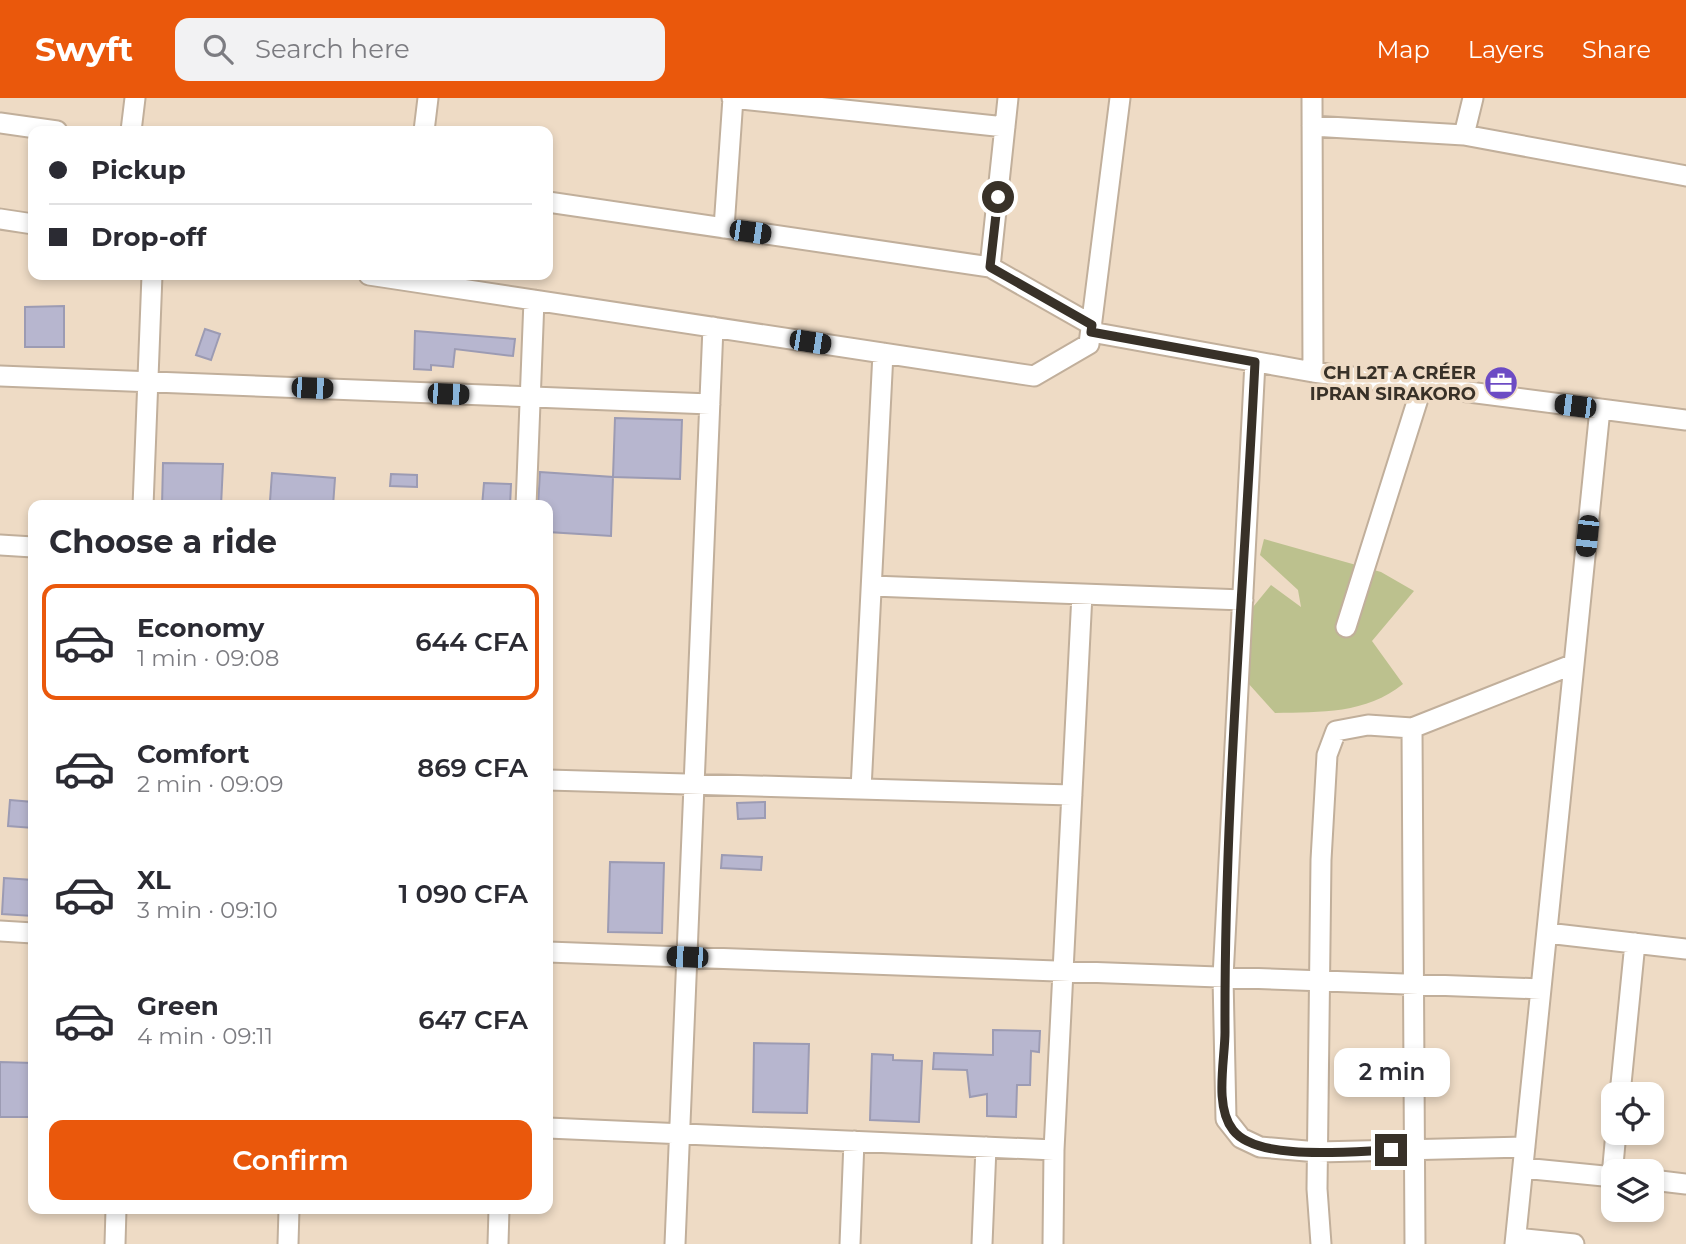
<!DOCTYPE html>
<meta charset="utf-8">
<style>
body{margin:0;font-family:Montserrat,sans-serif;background:#f2f2f3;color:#2b2b33;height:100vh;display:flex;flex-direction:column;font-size:26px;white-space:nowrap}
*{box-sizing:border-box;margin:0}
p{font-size:23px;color:#7c7c81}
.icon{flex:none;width:38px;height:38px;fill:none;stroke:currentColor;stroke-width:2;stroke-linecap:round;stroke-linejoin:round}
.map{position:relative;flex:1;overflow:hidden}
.drawer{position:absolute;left:28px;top:402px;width:525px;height:714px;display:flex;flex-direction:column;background:#fff;border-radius:14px;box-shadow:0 4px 10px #0003}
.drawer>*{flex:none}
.guide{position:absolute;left:28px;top:28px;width:525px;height:154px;border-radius:14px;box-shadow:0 4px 10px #0003;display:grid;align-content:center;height:154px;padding:0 21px;background:#fff}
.buttons{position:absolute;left:1601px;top:984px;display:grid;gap:14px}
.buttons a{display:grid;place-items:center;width:63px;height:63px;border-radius:14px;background:#fff;box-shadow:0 4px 10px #0003;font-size:35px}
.end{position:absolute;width:32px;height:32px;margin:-16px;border:9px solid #383128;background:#fff;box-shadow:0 0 0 4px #fff}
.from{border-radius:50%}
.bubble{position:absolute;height:49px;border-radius:14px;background:#fff;box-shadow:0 4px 10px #0003;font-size:23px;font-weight:600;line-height:49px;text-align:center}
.car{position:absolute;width:21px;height:42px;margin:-21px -10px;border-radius:9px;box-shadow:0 0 5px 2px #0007;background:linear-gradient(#222 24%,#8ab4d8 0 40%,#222 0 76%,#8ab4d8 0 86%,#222 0)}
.guide b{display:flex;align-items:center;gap:24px;height:66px;font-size:26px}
.guide b+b{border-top:2px solid #e1e1e2}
.guide i{width:18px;height:18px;background:#2b2b33}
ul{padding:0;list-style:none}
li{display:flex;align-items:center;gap:21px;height:116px;margin:0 14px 10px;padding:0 7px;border:4px solid transparent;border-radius:14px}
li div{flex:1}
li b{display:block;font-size:26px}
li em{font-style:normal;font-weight:600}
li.on{border-color:#ea580c}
li>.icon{width:63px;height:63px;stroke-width:1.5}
h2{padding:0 21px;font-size:32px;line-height:84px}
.cta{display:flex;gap:14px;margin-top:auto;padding:14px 21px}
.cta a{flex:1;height:80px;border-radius:14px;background:#ea580c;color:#fff;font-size:28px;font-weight:600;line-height:80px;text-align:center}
header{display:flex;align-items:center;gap:42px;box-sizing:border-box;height:98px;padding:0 35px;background:#ea580c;color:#fff}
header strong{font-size:33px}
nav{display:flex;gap:38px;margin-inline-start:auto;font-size:24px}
.search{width:490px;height:63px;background:#f2f2f3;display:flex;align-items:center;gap:18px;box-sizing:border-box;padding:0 24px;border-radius:14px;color:#7c7c81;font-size:26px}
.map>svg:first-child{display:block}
.green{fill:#bcc18e}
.building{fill:#b7b6cf;stroke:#9c9bb3;stroke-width:2}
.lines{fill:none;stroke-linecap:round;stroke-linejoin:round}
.minor-casing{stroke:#c1af9b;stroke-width:23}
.minor{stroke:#fff;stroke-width:19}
.route{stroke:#383128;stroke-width:9}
.labels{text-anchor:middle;stroke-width:7;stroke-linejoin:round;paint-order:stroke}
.poi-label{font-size:18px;font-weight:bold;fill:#383128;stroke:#eedbc5;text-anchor:end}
</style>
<header>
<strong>Swyft</strong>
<div class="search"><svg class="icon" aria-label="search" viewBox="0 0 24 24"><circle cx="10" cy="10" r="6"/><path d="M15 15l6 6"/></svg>Search here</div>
<nav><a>Map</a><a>Layers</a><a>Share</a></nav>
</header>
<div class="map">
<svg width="1686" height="1146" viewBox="0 0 1686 1146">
<rect width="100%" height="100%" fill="#eedbc5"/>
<path class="green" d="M1264,441L1381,474L1414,493L1372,543L1403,586C1366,616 1321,614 1275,615L1239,575L1251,547L1244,520L1271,487L1301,509L1298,492L1260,457Z"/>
<path class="building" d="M64,208V249H25V209Z
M205,231L220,236L211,262L196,257Z
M415,233L515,241L513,258L455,251L453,269L431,267V272L414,271Z
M615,320L682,322L680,381L613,379Z
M163,365L223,366L221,408H162Z
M540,374L613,379L611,438L548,434V408H538Z
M272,375L335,380L333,408L270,403Z
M391,376L417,377V389L390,388Z
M484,385L511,386L510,408H482Z
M10,702L33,704V730L8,728Z
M765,704V720L738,721L737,705Z
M722,757L762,759L761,772L721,770Z
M610,764L664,765L662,835L608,834Z
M4,780L33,782V818L2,816Z
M993,932L1040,933L1039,954L1031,953L1030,987H1017L1016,1019L987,1018V996L970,999L967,972L933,971L934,955L993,957Z
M754,945L809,946L807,1015L753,1014Z
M872,956L893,957V962L922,963L919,1024L870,1022Z
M0,964L33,965L31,1019H0Z"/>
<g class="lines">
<g class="minor-casing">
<path id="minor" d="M732,0L1005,29
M1312,0L1313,274
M0,25L57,33
M1312,28L1464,37L1686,78
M131,33L135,0
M424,33L428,0
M1464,37L1473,0
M548,104L990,169L1092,227
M0,121L33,126
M724,130L733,0
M990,169L1008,0
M369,177L1034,278L1089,246L1120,0
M1091,234L1313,274L1686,322
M1255,264L1223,879L1226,1021L1241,1040L1260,1049L1318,1054L1525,1049
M0,278L710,306
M143,408L152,177
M526,408L534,202
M0,447L33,449
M872,488L1243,502
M1346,529L1422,288
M1412,630L1415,1146
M548,682L1072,697
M861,691L883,255
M0,833L33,835
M1547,835L1686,851
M548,854L1541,891
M1620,996L1635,845
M548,1030L1054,1052
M1523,1070L1614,1079
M1612,1078L1616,1034
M1652,1082L1686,1086
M1516,1140L1574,1146
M115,1146L116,1111
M288,1146L289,1111
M498,1146L499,1111
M675,1146L713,229
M850,1146L854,1043
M982,1146L986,1049
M1053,1146L1054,1052L1082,496
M1321,1146L1317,1091L1321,762L1327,657L1336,633L1368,627L1412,630L1574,566
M1515,1146L1600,311"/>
</g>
<use href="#minor" class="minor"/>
</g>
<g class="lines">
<path class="route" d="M998,99L990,169L1092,227L1091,234L1255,264C1244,487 1224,711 1225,934C1225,962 1214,1008 1233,1032C1257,1064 1353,1053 1391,1052"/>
</g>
<defs>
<g id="office-disc" transform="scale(1.75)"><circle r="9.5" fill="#6c4bc4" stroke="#eedbc5"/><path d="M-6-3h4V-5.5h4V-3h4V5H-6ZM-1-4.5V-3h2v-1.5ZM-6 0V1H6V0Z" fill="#fff"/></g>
</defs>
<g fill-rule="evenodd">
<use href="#office-disc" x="1501" y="285"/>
</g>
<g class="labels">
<g class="poi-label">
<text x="1476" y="281">CH L2T A CRÉER<tspan x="1476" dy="21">IPRAN SIRAKORO</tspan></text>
</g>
</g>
</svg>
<div class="buttons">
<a><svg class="icon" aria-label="locate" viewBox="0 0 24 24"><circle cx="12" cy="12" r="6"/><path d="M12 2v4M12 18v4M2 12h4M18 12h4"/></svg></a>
<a><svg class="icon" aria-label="layers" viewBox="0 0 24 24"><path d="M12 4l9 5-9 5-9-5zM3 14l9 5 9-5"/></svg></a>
</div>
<i class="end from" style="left:998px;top:99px"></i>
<i class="end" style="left:1391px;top:1052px"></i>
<div class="bubble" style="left:1334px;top:950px;width:116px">2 min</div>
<i class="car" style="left:750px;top:134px;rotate:98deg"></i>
<i class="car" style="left:810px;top:244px;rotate:99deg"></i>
<i class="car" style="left:312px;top:290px;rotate:92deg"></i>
<i class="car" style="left:448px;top:296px;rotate:92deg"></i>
<i class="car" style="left:1575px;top:308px;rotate:277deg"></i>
<i class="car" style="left:1587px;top:438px;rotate:186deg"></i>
<i class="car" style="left:687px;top:859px;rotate:272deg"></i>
<div class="guide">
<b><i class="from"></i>Pickup</b>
<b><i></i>Drop-off</b>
</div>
<section class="drawer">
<h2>Choose a ride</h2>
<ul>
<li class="on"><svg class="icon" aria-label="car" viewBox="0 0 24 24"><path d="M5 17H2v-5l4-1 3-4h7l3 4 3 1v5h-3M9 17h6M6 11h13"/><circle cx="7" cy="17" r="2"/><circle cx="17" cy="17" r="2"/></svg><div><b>Economy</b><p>1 min · 09:08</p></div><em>644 CFA</em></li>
<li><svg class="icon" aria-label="car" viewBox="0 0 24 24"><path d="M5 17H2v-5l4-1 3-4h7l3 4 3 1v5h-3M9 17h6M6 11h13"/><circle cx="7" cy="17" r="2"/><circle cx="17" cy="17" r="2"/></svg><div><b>Comfort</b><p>2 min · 09:09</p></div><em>869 CFA</em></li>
<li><svg class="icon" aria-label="car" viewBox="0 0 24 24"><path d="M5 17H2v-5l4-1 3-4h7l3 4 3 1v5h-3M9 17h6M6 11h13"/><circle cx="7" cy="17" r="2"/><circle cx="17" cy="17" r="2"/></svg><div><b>XL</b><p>3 min · 09:10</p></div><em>1 090 CFA</em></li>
<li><svg class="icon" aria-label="car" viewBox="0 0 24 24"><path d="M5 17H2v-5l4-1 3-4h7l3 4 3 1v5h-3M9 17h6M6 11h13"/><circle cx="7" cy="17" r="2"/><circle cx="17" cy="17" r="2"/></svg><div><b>Green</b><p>4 min · 09:11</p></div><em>647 CFA</em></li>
</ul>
<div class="cta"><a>Confirm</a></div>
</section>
</div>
